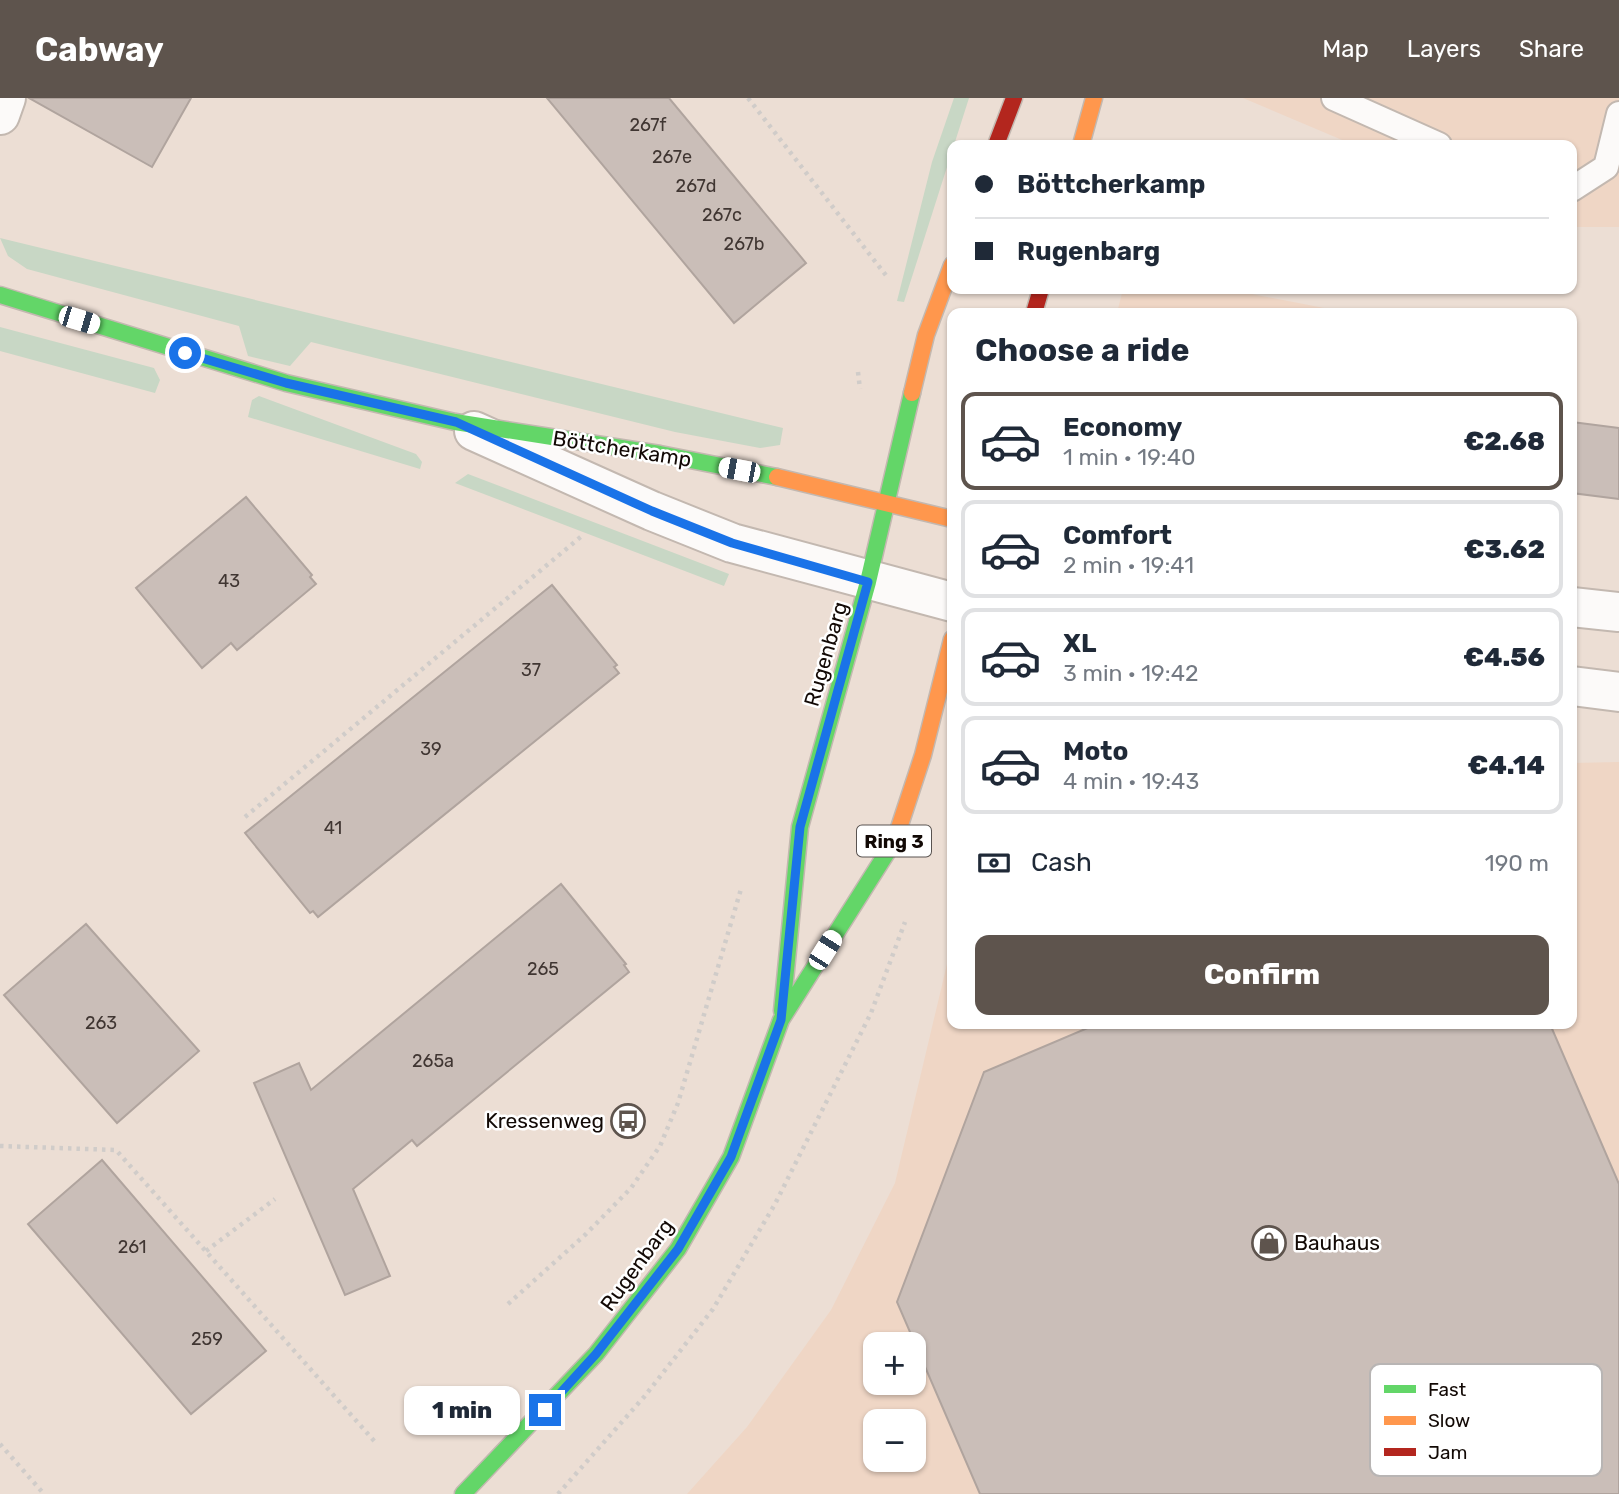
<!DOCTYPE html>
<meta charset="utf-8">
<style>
body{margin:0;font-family:Rubik,sans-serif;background:#f6f6f7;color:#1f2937;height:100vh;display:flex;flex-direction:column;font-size:26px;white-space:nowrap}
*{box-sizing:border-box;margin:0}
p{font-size:23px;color:#747a83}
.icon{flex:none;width:38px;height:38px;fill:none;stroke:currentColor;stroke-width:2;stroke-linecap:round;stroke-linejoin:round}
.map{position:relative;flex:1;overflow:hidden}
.drawer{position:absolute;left:947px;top:210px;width:630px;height:721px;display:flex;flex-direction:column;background:#fff;border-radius:14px;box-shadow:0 2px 5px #0004}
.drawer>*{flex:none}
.guide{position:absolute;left:947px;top:42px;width:630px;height:154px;border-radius:14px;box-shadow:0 2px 5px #0004;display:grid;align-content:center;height:154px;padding:0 28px;background:#fff}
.controls{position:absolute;left:863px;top:1234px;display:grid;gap:14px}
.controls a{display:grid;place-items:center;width:63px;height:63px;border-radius:14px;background:#fff;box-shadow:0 2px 5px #0004;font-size:35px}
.end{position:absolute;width:32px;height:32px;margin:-16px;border:9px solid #1a73e8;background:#fff;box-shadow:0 0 0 4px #fff}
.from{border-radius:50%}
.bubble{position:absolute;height:49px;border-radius:14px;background:#fff;box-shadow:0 2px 5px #0004;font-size:23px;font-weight:800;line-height:49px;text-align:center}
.car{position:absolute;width:21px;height:42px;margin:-21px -10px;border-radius:9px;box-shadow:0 0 5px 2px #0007;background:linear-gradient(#fff 24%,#345 0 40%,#fff 0 76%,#345 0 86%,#fff 0)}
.guide b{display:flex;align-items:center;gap:24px;height:66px;font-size:26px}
.guide b+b{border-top:2px solid #e0e1e3}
.guide i{width:18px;height:18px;background:#1f2937}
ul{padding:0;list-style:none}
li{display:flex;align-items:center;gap:21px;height:98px;margin:0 14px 10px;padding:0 14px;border:4px solid #e0e1e3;border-radius:14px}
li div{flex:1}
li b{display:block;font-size:26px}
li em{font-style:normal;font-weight:800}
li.on{border-color:#5e544d}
li>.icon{width:63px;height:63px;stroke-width:1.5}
h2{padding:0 28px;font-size:32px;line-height:84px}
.pay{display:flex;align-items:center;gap:18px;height:77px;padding:0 28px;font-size:26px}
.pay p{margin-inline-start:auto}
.button{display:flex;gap:14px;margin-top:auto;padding:14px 28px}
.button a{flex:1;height:80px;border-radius:14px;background:#5e544d;color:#fff;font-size:28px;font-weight:800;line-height:80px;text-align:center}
header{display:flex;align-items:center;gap:42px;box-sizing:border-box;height:98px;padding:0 35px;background:#5e544d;color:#fff}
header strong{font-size:33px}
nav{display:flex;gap:38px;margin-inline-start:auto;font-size:24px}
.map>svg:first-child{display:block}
.built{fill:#efd6c5;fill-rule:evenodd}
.green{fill:#c8d7c5}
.building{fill:#cabeb8;stroke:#b0a49e;stroke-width:2}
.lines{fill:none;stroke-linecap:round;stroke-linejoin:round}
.lane-casing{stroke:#c3b8b0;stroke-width:28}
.street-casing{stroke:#c3b8b0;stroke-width:42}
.fast-casing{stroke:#c3b8b0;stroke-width:19}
.slow-casing{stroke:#c3b8b0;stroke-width:19}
.jam-casing{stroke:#c3b8b0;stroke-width:19}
.path{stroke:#d0ccc9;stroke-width:4.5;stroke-dasharray:3.5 5;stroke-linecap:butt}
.lane{stroke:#fcfaf9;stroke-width:24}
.street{stroke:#fcfaf9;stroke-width:38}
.fast{stroke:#63d668;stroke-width:16}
.slow{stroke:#ff974d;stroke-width:16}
.jam{stroke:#b3261e;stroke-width:16}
.route{stroke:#1a73e8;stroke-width:9}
.labels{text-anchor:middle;stroke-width:5;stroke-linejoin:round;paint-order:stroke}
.number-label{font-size:18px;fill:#403632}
.shield{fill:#fff;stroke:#595350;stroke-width:2}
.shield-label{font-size:19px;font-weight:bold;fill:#120905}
.street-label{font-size:21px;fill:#120905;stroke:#fff}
.poi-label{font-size:21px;fill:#120905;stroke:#fff;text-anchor:end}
.key{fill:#fff;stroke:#b8b5b4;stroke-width:2}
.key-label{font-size:19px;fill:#120905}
</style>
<header>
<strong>Cabway</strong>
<nav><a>Map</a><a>Layers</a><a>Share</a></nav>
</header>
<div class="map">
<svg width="1619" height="1396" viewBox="0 0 1619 1396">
<rect width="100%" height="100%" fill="#ecded4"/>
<path class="built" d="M1243,0H1619V129H1572V47H1354Z
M1123,191H1226L1350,215H1117Z
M1619,664V1396H687L747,1329L831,1212L895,1085L952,845V926H1572V665ZM875,1246H914V1284H875ZM875,1323H914V1362H875Z"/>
<path class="green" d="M954,0H969L904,204L897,203L932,64Z
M0,140L783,330L780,347L760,350L675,334L311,244L290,268L248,258L239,228L27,171L8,158Z
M0,229L154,270L160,282L155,295L0,253Z
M259,298L416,356L422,364L420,371L248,319L252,302Z
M468,376L729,476L724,488L455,385Z"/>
<path class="building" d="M29,0H191L152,69Z
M547,0H669L806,165L734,225Z
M1572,324L1619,330V401L1572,395Z
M246,399L312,477L310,479L316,486L237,552L231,545L202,570L136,490Z
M552,487L617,567L614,569L619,575L318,819L313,813L310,815L245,735Z
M561,786L626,866L624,867L629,874L417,1048L412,1042L353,1091L390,1178L345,1197L254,985L299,965L311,992Z
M86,826L199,953L117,1025L4,897Z
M1097,926H1550L1619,1086V1396H980L897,1204L984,974Z
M102,1062L266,1253L191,1316L28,1126Z"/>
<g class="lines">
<g class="lane-casing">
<path id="lane" d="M1334,0L1439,47
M1572,91L1606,69L1619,16"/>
</g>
<g class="street-casing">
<path id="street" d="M0,17L6,0
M474,333L652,413L732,445L952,504
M1572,509L1619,514
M1572,588L1619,594"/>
</g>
<g class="fast-casing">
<path id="fast" d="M0,197L286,285L455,324L660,356L777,379
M782,913L800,729L868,484L912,295
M463,1396L596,1256L678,1151L731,1059L781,922L895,742"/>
</g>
<g class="slow-casing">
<path id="slow" d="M1081,47L1094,0
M912,295L926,237L952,167
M777,379L952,421
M895,742L923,657L952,541"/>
</g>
<g class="jam-casing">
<path id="jam" d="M996,47L1014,0
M1034,215L1041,191"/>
</g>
<path class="path" d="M748,0L888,180
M858,274L860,291
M245,719L583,437
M0,1048L116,1052L376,1345
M206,1153L275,1101
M508,1206L586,1136L631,1090L660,1048L678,1005L741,791
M0,1346L44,1396
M558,1396L644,1299L713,1211L775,1106L871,915L905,824"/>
<use href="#lane" class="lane"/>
<use href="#street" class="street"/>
<use href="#fast" class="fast"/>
<use href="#slow" class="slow"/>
<use href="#jam" class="jam"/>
</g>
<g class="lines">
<path class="route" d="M185,255L286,285L456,324L652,413L732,445L868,484L800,729L781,922L731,1059L678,1151L596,1256L545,1312"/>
</g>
<defs>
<g id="bus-ring" transform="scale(1.75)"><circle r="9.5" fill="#fff" stroke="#5e544d" stroke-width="1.5"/><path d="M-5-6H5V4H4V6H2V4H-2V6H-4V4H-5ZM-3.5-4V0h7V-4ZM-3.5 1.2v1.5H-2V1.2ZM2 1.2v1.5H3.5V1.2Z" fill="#5e544d"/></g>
<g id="shop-ring" transform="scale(1.75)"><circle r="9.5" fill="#fff" stroke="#5e544d" stroke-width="1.5"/><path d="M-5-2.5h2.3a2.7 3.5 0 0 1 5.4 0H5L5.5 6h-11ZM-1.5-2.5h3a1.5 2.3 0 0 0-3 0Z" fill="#5e544d"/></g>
</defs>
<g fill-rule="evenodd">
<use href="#bus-ring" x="628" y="1023"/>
<use href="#shop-ring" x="1269" y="1145"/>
</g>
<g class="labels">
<g class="number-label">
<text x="648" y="33">267f</text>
<text x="672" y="65">267e</text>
<text x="696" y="94">267d</text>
<text x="722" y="123">267c</text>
<text x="744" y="152">267b</text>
<text x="229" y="489">43</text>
<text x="531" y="578">37</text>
<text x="431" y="657">39</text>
<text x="333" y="736">41</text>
<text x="543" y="877">265</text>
<text x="101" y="931">263</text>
<text x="433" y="969">265a</text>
<text x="132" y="1155">261</text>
<text x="207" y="1247">259</text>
</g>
<rect class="shield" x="857" y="727.5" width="74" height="31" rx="5"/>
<g class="shield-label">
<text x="894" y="750">Ring 3</text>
</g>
<g class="street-label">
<text transform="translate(622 351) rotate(9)" y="7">Böttcherkamp</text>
<text transform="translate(826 556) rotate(-74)" y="7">Rugenbarg</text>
<text transform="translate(637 1167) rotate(-54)" y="7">Rugenbarg</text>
</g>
<g class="poi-label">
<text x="604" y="1030">Kressenweg</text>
<text x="1294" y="1152" text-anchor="start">Bauhaus</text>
</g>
</g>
<rect x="1370" y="1266" width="232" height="112" rx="10" class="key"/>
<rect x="1384" y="1287" width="32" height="8" fill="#63d668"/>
<rect x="1384" y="1318" width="32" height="9" fill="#ff974d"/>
<rect x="1384" y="1350" width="32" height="8" fill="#b3261e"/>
<g class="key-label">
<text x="1428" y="1298">Fast</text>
<text x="1428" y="1329">Slow</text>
<text x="1428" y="1361">Jam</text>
</g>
</svg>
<div class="controls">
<a>+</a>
<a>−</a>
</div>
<i class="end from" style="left:185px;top:255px"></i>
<i class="end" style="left:545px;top:1312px"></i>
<div class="bubble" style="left:404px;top:1288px;width:116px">1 min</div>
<i class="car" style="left:79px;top:222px;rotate:107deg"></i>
<i class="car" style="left:739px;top:372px;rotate:281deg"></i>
<i class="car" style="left:825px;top:852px;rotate:32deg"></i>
<div class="guide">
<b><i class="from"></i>Böttcherkamp</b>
<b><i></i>Rugenbarg</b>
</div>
<section class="drawer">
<h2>Choose a ride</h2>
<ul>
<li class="on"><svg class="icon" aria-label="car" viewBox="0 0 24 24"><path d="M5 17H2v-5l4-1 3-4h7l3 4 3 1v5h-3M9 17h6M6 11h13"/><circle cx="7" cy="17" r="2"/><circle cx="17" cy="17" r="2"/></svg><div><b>Economy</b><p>1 min · 19:40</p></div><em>€2.68</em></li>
<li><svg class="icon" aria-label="car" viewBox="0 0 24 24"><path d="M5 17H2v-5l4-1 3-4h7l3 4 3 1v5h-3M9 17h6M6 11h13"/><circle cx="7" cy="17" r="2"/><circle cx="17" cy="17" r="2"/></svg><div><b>Comfort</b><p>2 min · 19:41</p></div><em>€3.62</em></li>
<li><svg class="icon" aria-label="car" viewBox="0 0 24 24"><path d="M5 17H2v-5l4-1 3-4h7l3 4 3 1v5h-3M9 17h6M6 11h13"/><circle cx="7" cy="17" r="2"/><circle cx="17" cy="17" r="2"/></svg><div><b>XL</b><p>3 min · 19:42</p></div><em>€4.56</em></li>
<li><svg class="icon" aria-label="car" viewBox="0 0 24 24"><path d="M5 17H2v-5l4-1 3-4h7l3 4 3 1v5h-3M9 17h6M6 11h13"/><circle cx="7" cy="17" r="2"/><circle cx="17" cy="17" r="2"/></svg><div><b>Moto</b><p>4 min · 19:43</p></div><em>€4.14</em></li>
</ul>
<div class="pay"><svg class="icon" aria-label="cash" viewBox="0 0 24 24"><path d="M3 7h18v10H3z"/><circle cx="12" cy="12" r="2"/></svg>Cash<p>190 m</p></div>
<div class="button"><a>Confirm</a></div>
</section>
</div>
